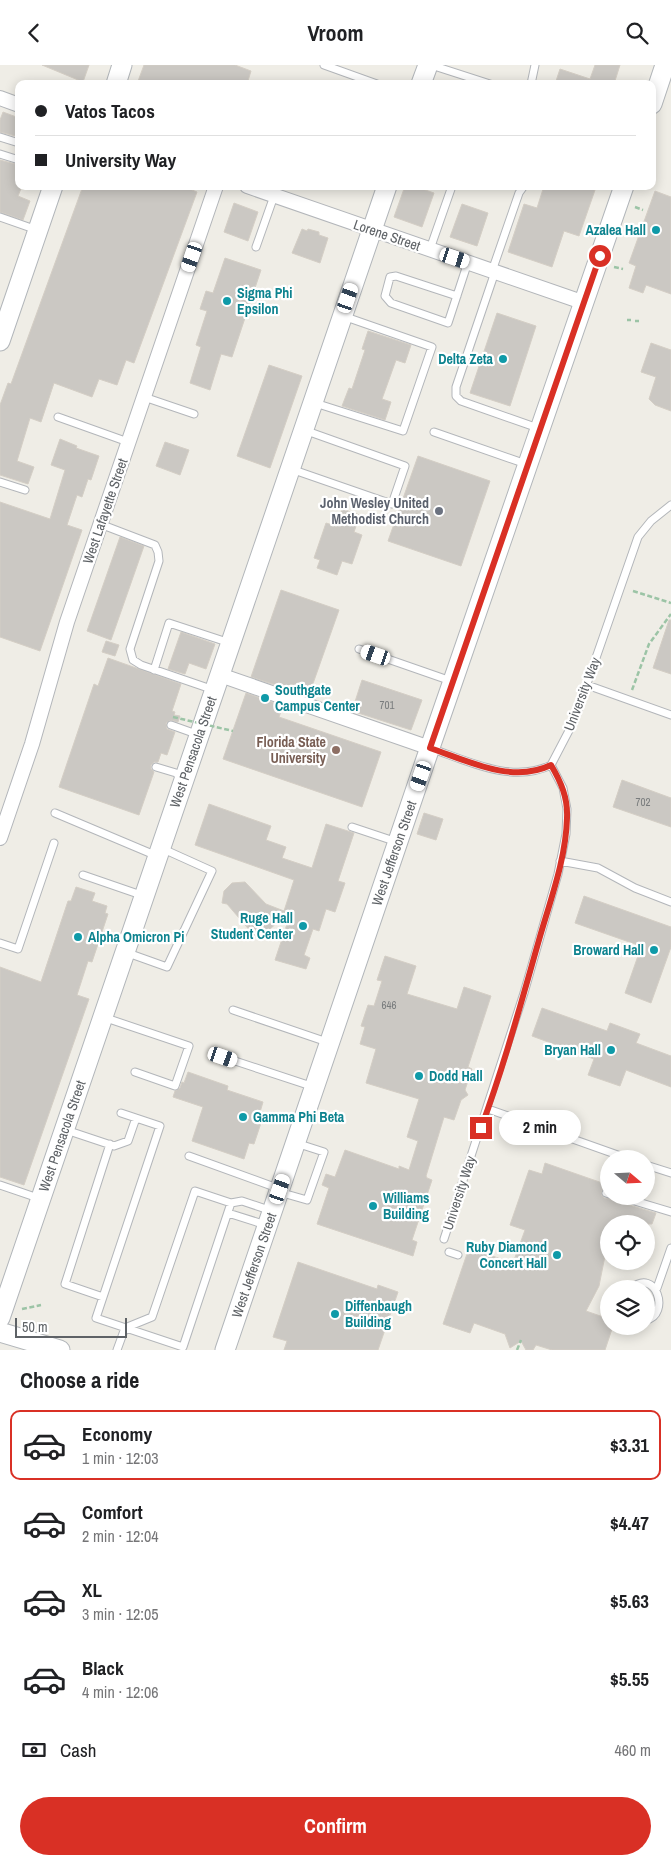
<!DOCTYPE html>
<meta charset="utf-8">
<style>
body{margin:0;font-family:"Archivo Narrow",sans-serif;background:#f6f6f6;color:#202124;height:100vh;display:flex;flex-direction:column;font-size:19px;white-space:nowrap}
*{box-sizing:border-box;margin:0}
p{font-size:16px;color:#757577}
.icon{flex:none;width:28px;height:28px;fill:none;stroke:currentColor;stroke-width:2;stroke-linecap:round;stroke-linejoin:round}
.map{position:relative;height:1285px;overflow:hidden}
.sheet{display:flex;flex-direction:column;background:#fff;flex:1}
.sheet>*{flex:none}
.guide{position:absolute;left:15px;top:15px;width:641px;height:110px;border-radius:10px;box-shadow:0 2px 12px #0003;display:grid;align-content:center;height:110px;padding:0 20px;background:#fff}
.needle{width:32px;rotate:109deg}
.tools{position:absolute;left:600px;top:1085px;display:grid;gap:10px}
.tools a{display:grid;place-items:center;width:55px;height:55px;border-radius:50%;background:#fff;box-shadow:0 2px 12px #0003;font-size:25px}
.scale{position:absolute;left:15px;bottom:12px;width:112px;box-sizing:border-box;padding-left:5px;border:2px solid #5e6266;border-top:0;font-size:14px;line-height:18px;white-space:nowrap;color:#5e6266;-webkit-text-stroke:4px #fff;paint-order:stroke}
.end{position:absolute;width:22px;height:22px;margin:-11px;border:6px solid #d93025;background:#fff;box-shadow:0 0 0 2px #fff}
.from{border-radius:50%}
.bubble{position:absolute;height:35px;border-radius:18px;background:#fff;box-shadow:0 2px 12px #0003;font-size:16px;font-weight:700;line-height:35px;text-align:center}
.car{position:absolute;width:15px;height:30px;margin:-15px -8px;border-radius:6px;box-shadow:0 0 4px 1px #0007;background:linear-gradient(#fff 24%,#345 0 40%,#fff 0 76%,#345 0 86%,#fff 0)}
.guide b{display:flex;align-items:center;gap:18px;height:48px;font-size:19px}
.guide b+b{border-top:1px solid #e0e0e0}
.guide i{width:12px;height:12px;background:#202124}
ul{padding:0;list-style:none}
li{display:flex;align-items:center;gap:15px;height:70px;margin:0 10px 8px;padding:0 10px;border:2px solid transparent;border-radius:10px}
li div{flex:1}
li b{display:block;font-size:19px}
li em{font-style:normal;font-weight:700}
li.current{border-color:#d93025}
li>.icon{width:45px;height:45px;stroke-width:1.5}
h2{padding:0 20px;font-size:22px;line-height:60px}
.pay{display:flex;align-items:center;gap:12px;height:55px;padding:0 20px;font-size:19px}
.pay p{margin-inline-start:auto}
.button{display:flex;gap:10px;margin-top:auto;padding:10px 20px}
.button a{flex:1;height:58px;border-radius:30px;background:#d93025;color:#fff;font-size:20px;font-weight:700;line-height:58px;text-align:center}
header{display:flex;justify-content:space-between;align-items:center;height:65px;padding:0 20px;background:#fff;font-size:22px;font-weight:700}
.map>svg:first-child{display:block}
.building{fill:#cbc8c3;stroke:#d4cec5}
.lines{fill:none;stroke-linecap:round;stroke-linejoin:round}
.lane-casing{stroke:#b3b6ba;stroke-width:9}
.street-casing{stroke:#b3b6ba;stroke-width:16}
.secondary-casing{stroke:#b2b6ba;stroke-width:21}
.path{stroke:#9cc4a6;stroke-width:2.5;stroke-dasharray:5 2.5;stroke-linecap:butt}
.lane{stroke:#fff;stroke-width:7}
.street{stroke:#fff;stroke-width:14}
.secondary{stroke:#fff;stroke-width:19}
.path-bridge{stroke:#9cc4a6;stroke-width:2.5;stroke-dasharray:5 2.5;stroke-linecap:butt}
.route{stroke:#d93025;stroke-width:6}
.culture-dot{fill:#0f9aa8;stroke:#fff;stroke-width:2}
.worship-dot{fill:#6b7280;stroke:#fff;stroke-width:2}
.education-dot{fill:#8d6e63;stroke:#fff;stroke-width:2}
.labels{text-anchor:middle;stroke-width:4.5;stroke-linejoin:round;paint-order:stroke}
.number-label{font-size:11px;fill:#797c7d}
.culture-label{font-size:14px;font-weight:bold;fill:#0d838f;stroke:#fff;text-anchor:start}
.street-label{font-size:14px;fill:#5e6266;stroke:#fff}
.worship-label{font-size:14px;font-weight:bold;fill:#5b616d;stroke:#fff;text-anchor:end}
.education-label{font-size:14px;font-weight:bold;fill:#785e54;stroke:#fff;text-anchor:end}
</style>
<header><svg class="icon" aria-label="back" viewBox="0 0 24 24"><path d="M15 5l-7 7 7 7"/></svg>Vroom<svg class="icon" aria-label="search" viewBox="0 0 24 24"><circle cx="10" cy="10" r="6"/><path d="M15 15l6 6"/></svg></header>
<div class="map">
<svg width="671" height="1285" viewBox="0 0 671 1285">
<rect width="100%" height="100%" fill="#efede6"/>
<path class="building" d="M42,0H89L83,17Z
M144,0H235L251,6L247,19H137Z
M595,0H620L614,19H555L560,4L590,14Z
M3,47L19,53V72L0,67V55Z
M0,95L19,100V121H22L18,131L30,136L23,155L0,147Z
M83,121H182L197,127L134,298L126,295L117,320L99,314L92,332L54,318L41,357L30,353L17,396L34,402L28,419L0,410V340L8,318L11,319Z
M405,121H414L434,128L422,162L394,152Z
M544,121H585L595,125L579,171L564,166L552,202L508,187L524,139L537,143Z
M655,126L671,132V229L646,220L643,228L629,223L636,201L629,198Z
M234,138L258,147L248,176L224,167Z
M462,139L488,148L477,181L450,172Z
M302,164L307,166L308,164L319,167V170L328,173L320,198L292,188Z
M225,193L261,205L232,292L221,289L210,325L190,318L201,282L196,280L207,246L200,244L206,226L213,228Z
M497,248L536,261L510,341L470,328Z
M368,266L411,280L405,298L396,295L382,334L391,337L385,355L342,341L349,323L352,324L365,285L362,284Z
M651,278L671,285V346L655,340L649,334L656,312L641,307Z
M269,300L302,311L270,403L237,391Z
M60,374L77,381L76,383L99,391L91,415L88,414L82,432L77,430L67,460L82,465L40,586L0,572V437L50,454L65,405L51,400Z
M165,377L189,385L180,410L156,401Z
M418,391L490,416L461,501L388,476Z
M342,444L360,450L354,467L362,470L352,499L342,496L337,510L317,503L320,495L314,493L326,458L336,461Z
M120,472L144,481L111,575L87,566Z
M281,525L339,545L310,627L290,620L288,624L251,612Z
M669,555H671V609L653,603Z
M181,567L215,579L206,604L189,598L185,609L168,604Z
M106,576L119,580L115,591L102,587Z
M108,593L181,619L172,646L175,647L174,650L180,651L178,657L171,655L166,658L167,664L175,667L167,690L161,688L158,697H154L151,700V704L154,707L139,750L59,722L94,619L98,621Z
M362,615L422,635L411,665L352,646Z
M246,628L283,641L279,652L381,687L362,742L223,694Z
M622,715L671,733V762L613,742Z
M209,739L271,761L266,775L286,782L282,793L312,803L326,759L354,768L338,816L345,818L335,847L326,844L319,866L313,864L304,890L310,893L306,904L275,895L292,844L258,875L227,839L222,838L224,826L232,818L245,817L266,839L284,846L294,815L195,780Z
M424,748L443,754L436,775L417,769Z
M76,822L95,828L92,836L107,841L105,848L108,849L92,897L88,896L77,930L89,934L24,1120L0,1112V902L41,917L68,836H71Z
M584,831L671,862V882L651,938L625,928L639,888L635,879L575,858Z
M385,891L416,901L407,929L457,944L464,922L491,931L468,1002L472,1004L465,1025L468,1030L461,1035L454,1055L444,1052L426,1111L427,1113L432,1115L412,1175L417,1177L413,1191L317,1159L329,1123L322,1120L326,1109L335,1112L345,1085L399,1104V1101L409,1105L418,1076L407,1072L419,1034L366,1018L376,984L360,979L365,962L361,961L368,940L374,941L382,916L377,915Z
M542,943L607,966L610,958L640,969L636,978L671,991V1022L626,1005L620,1021L588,1010L594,994L532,971Z
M188,1007L228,1021L227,1025L263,1037L258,1054L262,1055L254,1079L249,1078L244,1094L192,1076L203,1042L173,1032L175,1026L180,1023L182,1017L184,1018Z
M545,1098L608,1120L607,1123L603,1124L601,1127L602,1131L604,1133L610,1134L613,1133L616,1136L656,1148L652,1159H609V1192L605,1191L599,1221L586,1246L609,1254V1261H613L605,1285H552L536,1280L533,1285H526L521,1276L510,1283L505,1269L474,1258L470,1268L443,1259L469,1183L513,1198L525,1165L510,1160L529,1105L542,1109Z
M298,1197L377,1224L378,1220L398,1227L378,1285H284L287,1276L273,1272Z"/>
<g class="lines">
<g class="lane-casing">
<path id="lane" d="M324,0L377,19
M431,0L490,19
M531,19L535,0
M0,72L19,78
M0,89L19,95
M0,152L37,165
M256,182L274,131
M430,184L451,124
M492,206L519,128L524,121
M495,207L456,322V331L461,336L538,363
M457,231L396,211L390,212L385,231L391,238L448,258L468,197
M144,332L194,349
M315,338L403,366L432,282L343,251
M58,352L128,377
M434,367L526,399
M291,404L392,439L405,401L304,365
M0,417L25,425
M100,459L155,480L158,487L159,496L130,584L133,595L141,600L214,625
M359,584L451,616
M154,605L169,558L230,578
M587,620L671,650
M171,660L199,670
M430,683C468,696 512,719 551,700
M551,700L574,656L638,472L651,456L671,440
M156,702L176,708L182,714
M55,748L157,791
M352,762L397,777
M560,796L598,803L635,823L671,837
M83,810L144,831
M0,878L18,884L54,778
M125,887L167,902L212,806L161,783
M233,945L330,978
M103,952L189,981L175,1021L135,1007
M223,992L314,1022
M488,1044L629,1094
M121,1048L160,1061L96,1253L183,1282L231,1138
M66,1065L114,1081L128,1076L136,1053
M189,1091L280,1124
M646,1100L671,1108
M0,1120L41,1134
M279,1127L307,1135L324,1087L296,1078
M606,1128L609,1129
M618,1131L671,1147
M228,1148L266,1160
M444,1174L524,928L558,809L566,769L567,744L563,723L551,700
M449,1187L458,1190
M657,1223L671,1183
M631,1224C656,1201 671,1250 646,1255
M103,1232L65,1219L110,1079
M117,1285L125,1263L152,1252L195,1126L231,1138L242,1136L272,1146"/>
</g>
<g class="street-casing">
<path id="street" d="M0,33L19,40
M247,121L585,238
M220,610L430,683
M0,773L32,679L67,557L216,121"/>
</g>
<g class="secondary-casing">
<path id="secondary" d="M116,19L122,0
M421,19L428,0
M652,39L665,0
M0,276L53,121
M0,1253L387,121
M0,1267L60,1285
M225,1285L426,694L624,121"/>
</g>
<path class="path" d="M652,114H653
M635,142L643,145
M614,202L623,204
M627,255H631
M635,256H639
M633,526L671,538
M632,625L649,579L671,549
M22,1244L41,1240
M517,1285L521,1275"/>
<use href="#lane" class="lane"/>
<use href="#street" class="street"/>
<use href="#secondary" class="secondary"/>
<path class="path-bridge" d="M173,652L233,666"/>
</g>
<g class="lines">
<path class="route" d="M481,1063C504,1001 521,938 539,875C550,836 566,794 567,753C568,733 561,717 551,700C512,719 468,696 430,683L600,191"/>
</g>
<g class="culture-dot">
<circle cx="656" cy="165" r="5"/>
<circle cx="227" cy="236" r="5"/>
<circle cx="503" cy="294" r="5"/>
<circle cx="265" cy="633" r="5"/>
<circle cx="303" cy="861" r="5"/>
<circle cx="78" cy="872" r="5"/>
<circle cx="654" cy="885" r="5"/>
<circle cx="611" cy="985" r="5"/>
<circle cx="419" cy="1011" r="5"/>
<circle cx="243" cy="1052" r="5"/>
<circle cx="373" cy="1141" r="5"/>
<circle cx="557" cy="1190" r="5"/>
<circle cx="335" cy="1249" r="5"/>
</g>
<circle class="worship-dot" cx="439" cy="446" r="5"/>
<circle class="education-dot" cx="336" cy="685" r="5"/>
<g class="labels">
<g class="number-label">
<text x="387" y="644">701</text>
<text x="643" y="741">702</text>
<text x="389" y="944">646</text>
</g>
<g class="culture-label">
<text x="646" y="170" text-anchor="end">Azalea Hall</text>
<text x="237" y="233">Sigma Phi<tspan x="237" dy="16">Epsilon</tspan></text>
<text x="493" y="299" text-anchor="end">Delta Zeta</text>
<text x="275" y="630">Southgate<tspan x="275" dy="16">Campus Center</tspan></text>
<text x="293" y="858" text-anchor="end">Ruge Hall<tspan x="293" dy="16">Student Center</tspan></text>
<text x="88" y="877">Alpha Omicron Pi</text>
<text x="644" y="890" text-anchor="end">Broward Hall</text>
<text x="601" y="990" text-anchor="end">Bryan Hall</text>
<text x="429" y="1016">Dodd Hall</text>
<text x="253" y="1057">Gamma Phi Beta</text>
<text x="383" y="1138">Williams<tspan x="383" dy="16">Building</tspan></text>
<text x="547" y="1187" text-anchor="end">Ruby Diamond<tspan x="547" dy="16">Concert Hall</tspan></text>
<text x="345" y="1246">Diffenbaugh<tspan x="345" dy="16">Building</tspan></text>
</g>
<g class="street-label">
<text transform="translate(387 170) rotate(19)" y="5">Lorene Street</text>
<text transform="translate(105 446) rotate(-71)" y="5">West Lafayette Street</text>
<text transform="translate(582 629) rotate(-69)" y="5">University Way</text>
<text transform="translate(193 687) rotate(-71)" y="5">West Pensacola Street</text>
<text transform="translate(394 788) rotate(-71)" y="5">West Jefferson Street</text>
<text transform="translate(62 1071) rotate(-71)" y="5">West Pensacola Street</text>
<text transform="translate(459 1128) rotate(-72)" y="5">University Way</text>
<text transform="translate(254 1200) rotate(-71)" y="5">West Jefferson Street</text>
</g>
<g class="worship-label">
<text x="429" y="443">John Wesley United<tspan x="429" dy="16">Methodist Church</tspan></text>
</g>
<g class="education-label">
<text x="326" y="682">Florida State<tspan x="326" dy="16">University</tspan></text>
</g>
</g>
</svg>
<div class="tools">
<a><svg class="needle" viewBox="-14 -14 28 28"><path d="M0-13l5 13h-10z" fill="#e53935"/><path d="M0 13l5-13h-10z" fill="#757577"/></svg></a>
<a><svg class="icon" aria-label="locate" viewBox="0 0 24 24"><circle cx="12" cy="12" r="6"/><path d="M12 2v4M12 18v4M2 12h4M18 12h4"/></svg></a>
<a><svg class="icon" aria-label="layers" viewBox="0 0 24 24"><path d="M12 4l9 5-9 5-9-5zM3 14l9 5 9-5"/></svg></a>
</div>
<div class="scale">50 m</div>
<i class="end from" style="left:600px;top:191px"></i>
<i class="end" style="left:481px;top:1063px"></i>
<div class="bubble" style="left:499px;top:1045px;width:82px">2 min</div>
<i class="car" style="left:192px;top:192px;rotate:199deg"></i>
<i class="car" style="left:455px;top:193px;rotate:108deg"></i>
<i class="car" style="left:348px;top:233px;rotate:19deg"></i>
<i class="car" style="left:376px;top:590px;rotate:289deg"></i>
<i class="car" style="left:421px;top:711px;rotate:199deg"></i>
<i class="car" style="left:223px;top:992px;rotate:109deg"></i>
<i class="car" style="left:280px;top:1124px;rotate:19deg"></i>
<div class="guide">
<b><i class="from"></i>Vatos Tacos</b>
<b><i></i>University Way</b>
</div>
</div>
<section class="sheet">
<h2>Choose a ride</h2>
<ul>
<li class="current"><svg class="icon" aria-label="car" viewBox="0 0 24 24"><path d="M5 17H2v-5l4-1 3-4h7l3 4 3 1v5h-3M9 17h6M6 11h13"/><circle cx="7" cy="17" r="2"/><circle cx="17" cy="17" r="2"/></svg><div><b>Economy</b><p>1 min · 12:03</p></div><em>$3.31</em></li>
<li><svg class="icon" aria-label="car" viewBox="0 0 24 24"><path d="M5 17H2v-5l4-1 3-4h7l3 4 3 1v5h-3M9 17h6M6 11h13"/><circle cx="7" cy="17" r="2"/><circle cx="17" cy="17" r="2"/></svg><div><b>Comfort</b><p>2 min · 12:04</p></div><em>$4.47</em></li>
<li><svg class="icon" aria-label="car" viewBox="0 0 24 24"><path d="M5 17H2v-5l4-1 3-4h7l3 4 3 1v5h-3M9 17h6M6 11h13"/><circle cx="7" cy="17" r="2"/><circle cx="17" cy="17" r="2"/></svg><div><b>XL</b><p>3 min · 12:05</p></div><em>$5.63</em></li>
<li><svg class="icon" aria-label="car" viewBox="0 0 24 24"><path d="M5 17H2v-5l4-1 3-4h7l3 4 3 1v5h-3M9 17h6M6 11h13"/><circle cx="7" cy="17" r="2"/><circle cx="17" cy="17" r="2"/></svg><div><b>Black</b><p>4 min · 12:06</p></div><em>$5.55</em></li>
</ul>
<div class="pay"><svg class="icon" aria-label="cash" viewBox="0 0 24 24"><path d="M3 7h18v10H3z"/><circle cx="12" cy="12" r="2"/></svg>Cash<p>460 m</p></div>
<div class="button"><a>Confirm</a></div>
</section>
